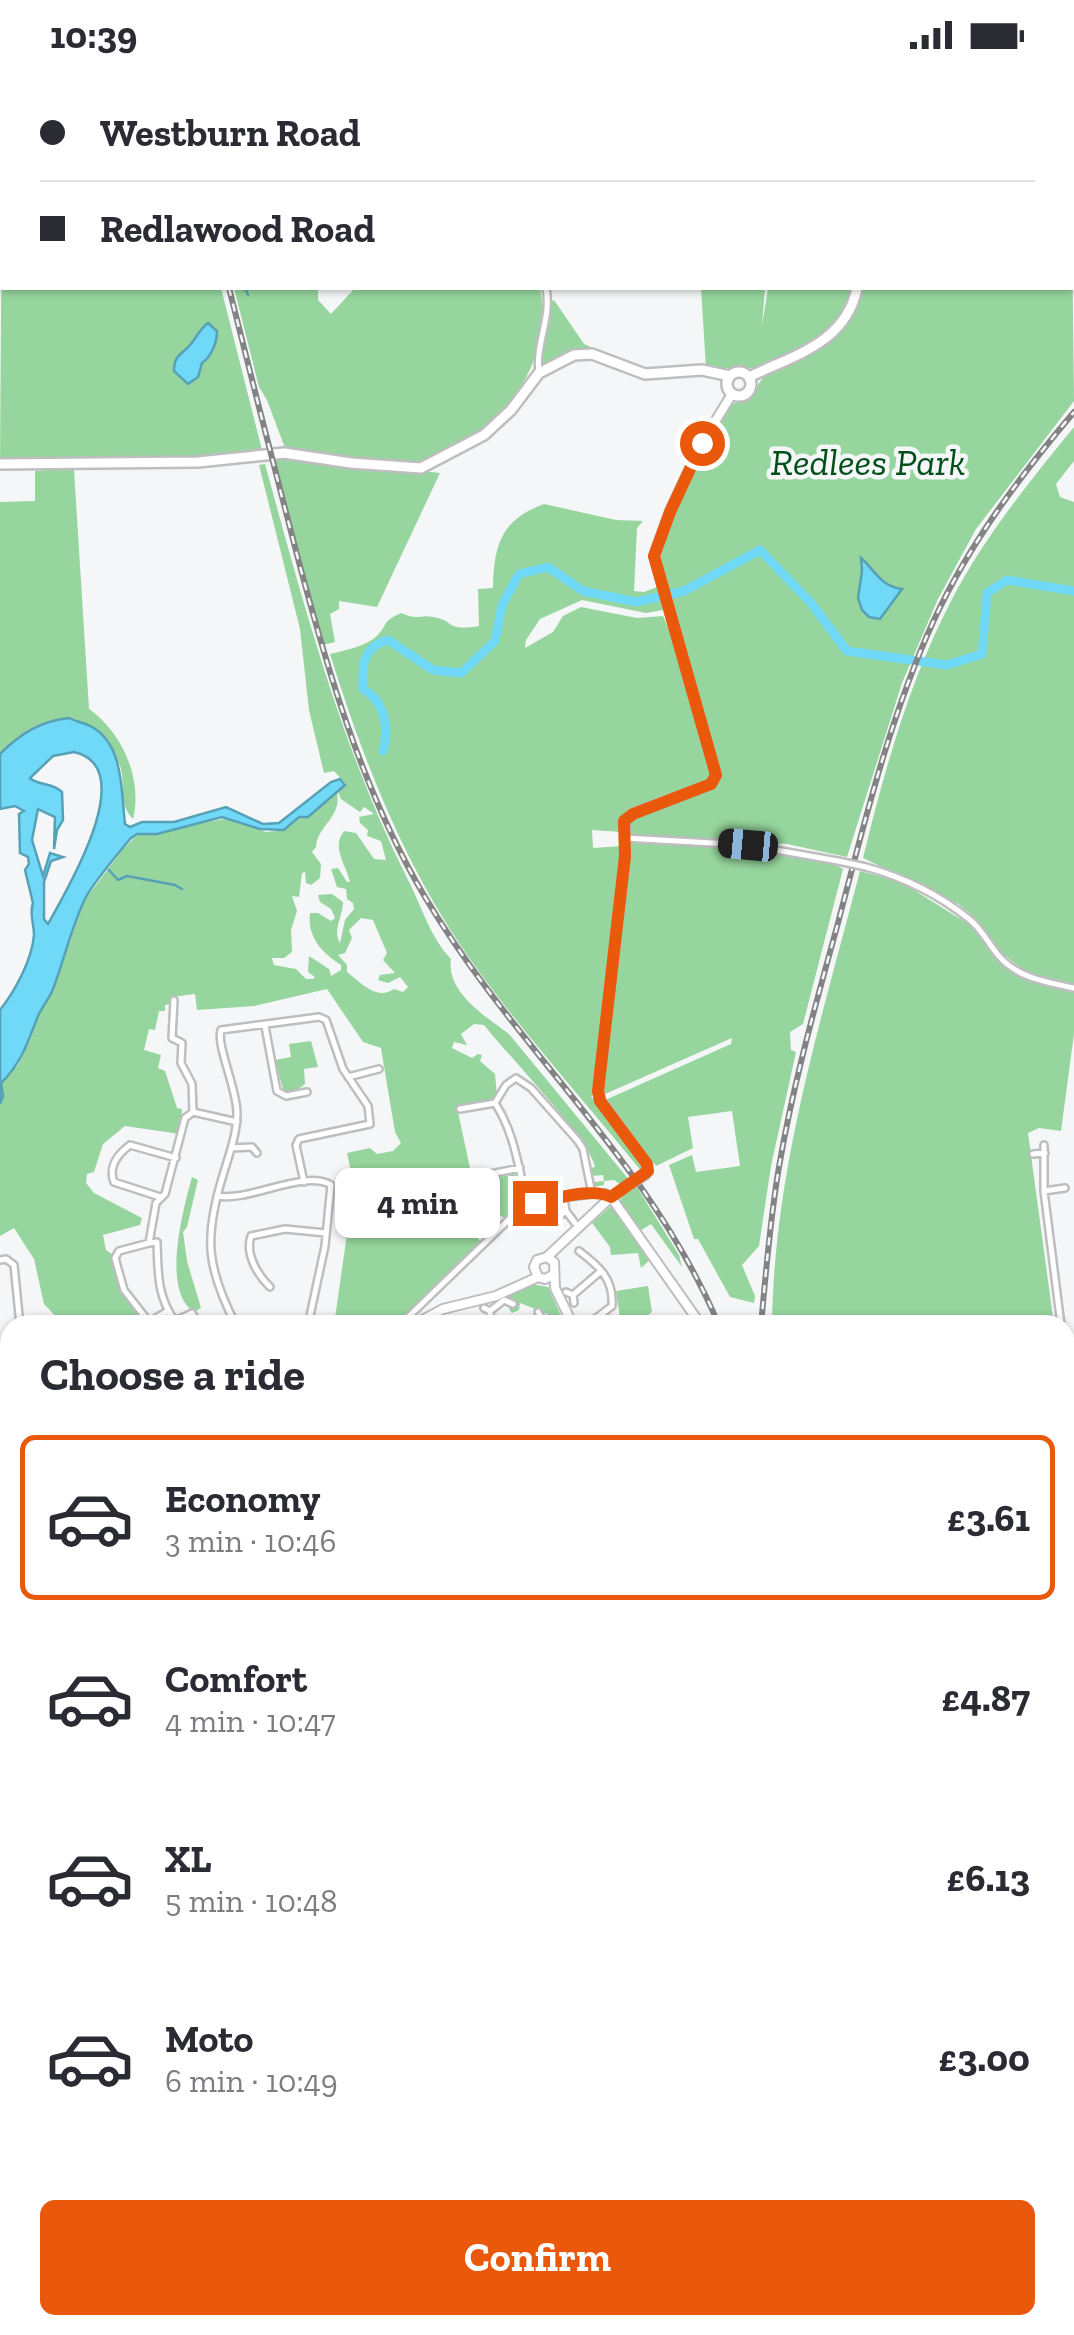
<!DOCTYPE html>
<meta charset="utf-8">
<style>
body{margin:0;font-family:"Zilla Slab",serif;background:#f7f7f7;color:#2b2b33;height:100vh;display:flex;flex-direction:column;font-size:38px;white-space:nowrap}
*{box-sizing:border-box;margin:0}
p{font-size:32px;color:#7c7c81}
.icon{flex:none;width:55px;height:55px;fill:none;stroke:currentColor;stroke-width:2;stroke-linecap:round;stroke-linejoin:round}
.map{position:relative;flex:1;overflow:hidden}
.panel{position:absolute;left:0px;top:1245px;width:1075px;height:1020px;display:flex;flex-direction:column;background:#fff;border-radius:30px 30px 0 0;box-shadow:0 2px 8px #0004}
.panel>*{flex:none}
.guide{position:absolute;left:0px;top:0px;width:1075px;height:220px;box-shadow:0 2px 8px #0004;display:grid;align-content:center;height:220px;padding:0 40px;background:#fff}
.end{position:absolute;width:45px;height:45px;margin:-22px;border:12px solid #ea580c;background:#fff;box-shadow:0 0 0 5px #fff}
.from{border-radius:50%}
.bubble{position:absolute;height:70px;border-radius:15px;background:#fff;box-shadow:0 2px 8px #0004;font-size:32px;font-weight:800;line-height:70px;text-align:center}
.car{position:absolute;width:30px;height:60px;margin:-30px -15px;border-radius:12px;box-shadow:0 0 8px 2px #0007;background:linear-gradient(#222 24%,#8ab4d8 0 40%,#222 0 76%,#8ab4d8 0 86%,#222 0)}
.guide b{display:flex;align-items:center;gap:35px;height:95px;font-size:38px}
.guide b+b{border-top:2px solid #e1e1e2}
.guide i{width:25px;height:25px;background:#2b2b33}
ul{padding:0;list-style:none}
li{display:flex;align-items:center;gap:30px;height:165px;margin:0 20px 15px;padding:0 20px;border:5px solid transparent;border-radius:15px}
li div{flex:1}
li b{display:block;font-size:38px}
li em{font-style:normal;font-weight:800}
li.on{border-color:#ea580c}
li>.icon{width:90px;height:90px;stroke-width:1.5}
h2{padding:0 40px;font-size:45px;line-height:120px}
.action{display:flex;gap:20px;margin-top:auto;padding:20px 40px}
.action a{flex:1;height:115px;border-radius:15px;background:#ea580c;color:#fff;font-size:40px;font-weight:800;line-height:115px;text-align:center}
.status{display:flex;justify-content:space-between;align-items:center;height:70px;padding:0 50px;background:#fff;direction:ltr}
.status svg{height:28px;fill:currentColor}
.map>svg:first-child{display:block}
.green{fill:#96d59d;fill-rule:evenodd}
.water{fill:#70d9f7;stroke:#57a1b6;stroke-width:2.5;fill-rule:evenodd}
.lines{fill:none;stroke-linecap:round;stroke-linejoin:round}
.stream{stroke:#57a1b6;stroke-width:2.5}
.river{stroke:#70d9f7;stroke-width:9}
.minor-casing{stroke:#bebec0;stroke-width:10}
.tertiary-casing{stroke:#bebec0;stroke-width:12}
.secondary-casing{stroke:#bebec0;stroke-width:14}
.minor{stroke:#fff;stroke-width:5}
.tertiary{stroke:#fff;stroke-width:8}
.secondary{stroke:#fff;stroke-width:9}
.rail-casing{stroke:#838384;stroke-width:6}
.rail{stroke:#f5f6f7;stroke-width:2.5;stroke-dasharray:8;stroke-linecap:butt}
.minor-bridge-casing{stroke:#bebec0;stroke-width:10;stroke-linecap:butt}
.tertiary-bridge-casing{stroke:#bebec0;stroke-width:12;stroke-linecap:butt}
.minor-bridge{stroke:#fff;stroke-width:5}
.tertiary-bridge{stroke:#fff;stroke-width:8}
.route{stroke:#ea580c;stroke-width:12}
.labels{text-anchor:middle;stroke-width:9;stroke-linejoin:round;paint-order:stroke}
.park-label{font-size:38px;font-style:italic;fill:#024f1a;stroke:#f5f6f7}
</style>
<div class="status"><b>10:39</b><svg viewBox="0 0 49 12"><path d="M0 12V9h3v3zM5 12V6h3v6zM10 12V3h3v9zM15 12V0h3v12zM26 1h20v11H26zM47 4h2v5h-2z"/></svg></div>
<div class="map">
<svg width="1074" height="2265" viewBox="0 0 1074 2265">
<rect width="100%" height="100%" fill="#f5f6f7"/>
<path class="green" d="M275,0H749L750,2H271Z
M2,108V218H221L263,384L212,389L0,392Z
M1072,156L1074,331L976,459L938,529L902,613L847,787L787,774L630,765L628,757L633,748L712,716L719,706L665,516L659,475L708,369L725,340L732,334L749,329C756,322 758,311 767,304C808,275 849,274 860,218H1072Z
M234,218H318V230L331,244L355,218H540C554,287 510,349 450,380C439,385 426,394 415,395C376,399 324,385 285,378L267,330L259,317Z
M701,218H765L762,256L768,218H854L840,252L811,275L757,298H706Z
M554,230L584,274L601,282L599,284L542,294L551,232Z
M1074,357V391L1056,414L1060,427L1074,432V916L1030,905L998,880L973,846L958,834L863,788C884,702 909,612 950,533C982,470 1029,412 1074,357Z
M281,385L440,403L377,537L339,531V539L330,544L335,572L323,575L273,387Z
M265,394C304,536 341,677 408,810C422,837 430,867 451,889C446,923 487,947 509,964L630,1111L621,1115L614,1110L604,1111V1115L593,1117L594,1112L604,1111L603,1105L591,1106L590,1098L595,1097C592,1072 505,982 484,955L474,954L461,964L467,975L454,972L452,978L472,988L478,984L482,985L480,991L495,1004L497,1026C487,1033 470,1031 458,1042L471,1103L477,1111L515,1104L519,1136L505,1149L499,1144L489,1146L487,1139L467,1156L482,1173L410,1240L414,1249L407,1255H334L354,1115L347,1083L370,1078L377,1084L393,1081L401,1073L395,1062L381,978L363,972L327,919L254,936L197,940L195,924L172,927L171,934L165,935V941H159L155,960L149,959L144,980L161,985L158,998L165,1001L177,1038L182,1039L180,1064L125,1056L103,1074L94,1102L87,1104L86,1113L94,1123L142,1148L140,1155L103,1165L106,1180L112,1184L120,1221L148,1255H64L44,1234L34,1189L14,1158L0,1166V1013L18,995L31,968L40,943L54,918L84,831L123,779L137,765L229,748L266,762L286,760L300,747H308L337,723C342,747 317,756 316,777L312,782L321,794L320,808L311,815L306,813L305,802L302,803L299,827L292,826L297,841L291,860L292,882L284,888H272L274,895L296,899L306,909H313L315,907L308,902L309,886L329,899L331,906L341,900V895C322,883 307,867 310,843H318L331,851L335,848L331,839L320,832L318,825L332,824L343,832C343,846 332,861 340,873L345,850L354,839L353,833L347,829L346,819L337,817L331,799L338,798L347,812H350C346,794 331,778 344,761L356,763L374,789L386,790L381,771L367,766L368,760L360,753L359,747L374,744L364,737L360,742L341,729L338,722L346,714L334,701L324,703L309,640L300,559L259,395ZM361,848L373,850L387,883L383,890L395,903L380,905L378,910L388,913L400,907L408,917L403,922L394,919C377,931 361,913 347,902V895L338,885L345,883L352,868L349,860Z
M70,398L74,400L89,639C122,662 143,709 133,749C116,732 128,710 118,691C87,633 42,640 0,684V432L35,431V401Z
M544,434L616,450L643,451L637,458L634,521L644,522L657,517L663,540L646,543L582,530L540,549L526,570L525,578L553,562L563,546L581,537L637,548L663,546L674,572L711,702L707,711L623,745L621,762L592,760L593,778L622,776L595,1024L591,1026L643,1095L642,1102C583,1029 519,959 465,882C403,792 362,687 330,584C344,581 366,576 377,566C389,554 380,553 401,543C420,551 418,544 433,547C455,550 445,562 479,556L478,519L493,518C494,474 501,450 544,434Z
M630,772C673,768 808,778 843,799L803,954L790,962L791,980L796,982L771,1096L759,1176L742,1195L755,1226L754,1233L730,1227L698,1169H694L669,1095L692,1085L696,1102L740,1096L732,1041L688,1047L693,1078L656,1096L603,1031L731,974L732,968L605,1024L601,1019Z
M860,801L901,812L970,855L997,889L1014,903L1035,913L1074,921V964L1061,1061L1039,1058L1028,1063L1054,1255H772C774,1099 821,951 860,801Z
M311,971L318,997L304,999L305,1014L296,1021L284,1023L275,990L291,987L289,974Z
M192,1107L198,1110L187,1157L183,1162L187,1191L201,1238L194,1242C161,1221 183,1140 192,1107Z
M635,1114L679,1185L682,1197L651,1154L638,1162L619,1135L622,1124Z
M611,1136L650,1190L641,1198L638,1183L611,1185L610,1177L592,1153Z
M531,1214L548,1217L563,1250L520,1233L519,1240L512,1243L509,1239L515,1232L504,1228Z
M648,1216L652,1242L647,1246L654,1255H621L616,1221Z
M1065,1409L1074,1410V1536L1065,1535Z
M0,1773L10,1791V1976L0,1961Z
M1065,1791H1074L1072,1910L1065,1909Z
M0,2037L10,2046V2255H170L172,2265H0Z
M704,2255H994L998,2265H705Z"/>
<path class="water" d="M208,253L217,261C217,273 211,287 202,293L198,307L188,314L174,301C174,284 182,285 191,274C198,265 199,260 208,253Z
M861,488C875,500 881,517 902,519L880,549L869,547L862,540L858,528L862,501Z
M69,648C77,652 85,653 92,657C124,675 121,721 125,754L130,757L142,752H174L226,737L263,754L279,753L331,712L340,709L345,715L308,747H299L284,760L260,759L222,747L157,764H137L130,769C120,781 89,818 84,831C71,859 64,890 53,919C49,929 42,937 38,946C28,972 21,994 1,1013L3,1026L0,1034V940C15,921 32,890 34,865C34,853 29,844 33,833L25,800L29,794L28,787L20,783L19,744L24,741L15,736L0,739V684C20,664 40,651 69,648ZM74,682C142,697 65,823 48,854L44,849V812L51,791L63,787L50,783L43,806L32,770L38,739L55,747L54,779L57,760L63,750L62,722C52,712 38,716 30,708L53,686Z"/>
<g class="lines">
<path class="stream" d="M245,218L248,225
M109,800L118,810L127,806L175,815L182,819
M1065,1685H1074"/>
<path class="river" d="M383,681C390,657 384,631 363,619C362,596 362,577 388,570L433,600L461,603L495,571L502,535L519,504L548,497L583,521L636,532L684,521L760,480L811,533L847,581L947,595L982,584L987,523L1007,510L1074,521"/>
<g class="minor-casing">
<path id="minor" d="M73,2L74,0
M0,57L2,55
M539,303C535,274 552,248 546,218
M624,768L748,775L838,791
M866,797C902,807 938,824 969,849C981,858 988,873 998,885C1017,908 1046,912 1074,918
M174,930L172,968L182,973L181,993L192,1014L193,1041
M265,956L277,1021L286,1026L307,1022
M348,1007L379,999
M516,1008L531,1018L578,1071L583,1079L592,1124L527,1132C518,1097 515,1064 495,1033L506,1015Z
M460,1039L495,1033
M193,1042L185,1048L165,1124L156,1133L149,1173L157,1172C158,1201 157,1227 175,1251L192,1243L199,1255
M193,1042L237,1052
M1044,1075V1121L1061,1255
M231,1078L252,1077L257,1083
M1033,1084L1045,1083
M475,1107L520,1098
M1044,1121L1065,1118
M592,1124L605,1123L611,1127
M217,1126C250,1132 304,1099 331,1115L325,1176L308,1255
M160,1127L114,1112C108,1097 118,1084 130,1075L176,1088
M564,1128L566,1141L575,1153
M546,1156L566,1141
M149,1173L119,1181L115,1188L124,1220L149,1252L168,1241
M579,1181C599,1196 614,1209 612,1236L587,1255
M0,1190L6,1189L14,1195L20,1255
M270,1217C257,1204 245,1184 251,1166L285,1159L326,1163
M566,1222L573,1225L574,1233
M573,1225L601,1201
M484,1238L490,1241L504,1230L513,1234
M490,1241L491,1255
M538,1242L543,1250L551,1249
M236,1255C206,1197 204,1167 223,1105C229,1085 237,1064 237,1043C237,1019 216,975 221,960L319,947L326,950L343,999L368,1036L370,1054L299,1069L296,1075L304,1112
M400,1255L527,1132
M0,1331L10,1329
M1065,1406H1074
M10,1407V1420
M0,1451L10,1448
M0,1495L10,1505
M0,1558L10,1565
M1071,1560L1074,1562
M1065,1590L1074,1569
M1065,1609H1074
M0,1614L10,1611
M0,1637L8,1651L4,1662L10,1674
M1065,1649H1074
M1065,1664L1074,1659
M0,1767L5,1776
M1065,1916H1074
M1066,1990L1069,2039L1074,2046
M1065,2101L1074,2100
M1065,2190L1074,2192"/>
</g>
<g class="tertiary-casing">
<path id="tertiary" d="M0,1L1,0
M646,1104L647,1094L601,1031L598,1021L625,786V751L633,743L711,714L716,705L654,486L670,441L702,373L732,324
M611,1127L701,1255
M547,1187L611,1127L628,1116
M553,1205L545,1209L538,1207L534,1197L537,1190L547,1187L554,1192L555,1218L573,1255
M413,1255L443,1239L496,1226L538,1207
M1065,1278L1071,1281L1073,1288L1065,1296
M1065,1308V1326
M1065,1543L1074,1544
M1065,1718H1074
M1065,1990L1074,1989
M701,2255L702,2265"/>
</g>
<g class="secondary-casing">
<path id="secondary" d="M1072,154H1074
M727 314a12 12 0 1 1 24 0a12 12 0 1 1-24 0Z
M749,307C794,285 846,273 857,218
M0,394L198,392L284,383L351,393L421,398L484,365L511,340L539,303L574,285L592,284L645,304L702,300L730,306"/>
</g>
<use href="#minor" class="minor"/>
<use href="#tertiary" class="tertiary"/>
<use href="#secondary" class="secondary"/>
<g class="rail-casing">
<path id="rail" d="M174,0V2
M229,218C251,306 273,393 296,481C327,599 362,721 425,827C515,979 648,1088 719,1255
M761,1255C766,1202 770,1149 779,1097C793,1014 816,933 838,853C865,750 890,646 934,550C969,474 1020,406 1074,342
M1065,2250L1074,2258
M999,2255L1002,2265"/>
</g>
<use href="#rail" class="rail"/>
<g class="minor-bridge-casing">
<path id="minor-bridge" d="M838,791L866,797"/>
</g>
<g class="tertiary-bridge-casing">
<path id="tertiary-bridge" d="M628,1116L646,1104"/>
</g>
<use href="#minor-bridge" class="minor-bridge"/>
<use href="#tertiary-bridge" class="tertiary-bridge"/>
</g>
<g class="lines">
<path class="route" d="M535,1133C557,1129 591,1117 611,1127L648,1101L647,1094L600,1031L598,1021L625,786L624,751L633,744L711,714L716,705L654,486L670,442L702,373"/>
</g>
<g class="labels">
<g class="park-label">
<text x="868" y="405">Redlees Park</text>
</g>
</g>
</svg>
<i class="end from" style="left:702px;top:373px"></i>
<i class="end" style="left:535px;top:1133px"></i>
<div class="bubble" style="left:335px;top:1098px;width:165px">4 min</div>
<i class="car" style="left:748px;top:775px;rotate:275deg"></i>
<div class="guide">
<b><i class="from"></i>Westburn Road</b>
<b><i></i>Redlawood Road</b>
</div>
<section class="panel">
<h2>Choose a ride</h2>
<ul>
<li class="on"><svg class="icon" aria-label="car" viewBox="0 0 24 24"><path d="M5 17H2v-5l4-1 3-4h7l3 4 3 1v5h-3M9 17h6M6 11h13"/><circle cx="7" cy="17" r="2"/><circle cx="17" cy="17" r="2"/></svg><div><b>Economy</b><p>3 min · 10:46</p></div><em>£3.61</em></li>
<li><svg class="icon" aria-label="car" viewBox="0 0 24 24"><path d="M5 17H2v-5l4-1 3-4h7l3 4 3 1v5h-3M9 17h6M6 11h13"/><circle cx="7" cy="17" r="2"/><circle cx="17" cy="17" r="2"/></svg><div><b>Comfort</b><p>4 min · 10:47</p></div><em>£4.87</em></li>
<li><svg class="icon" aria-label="car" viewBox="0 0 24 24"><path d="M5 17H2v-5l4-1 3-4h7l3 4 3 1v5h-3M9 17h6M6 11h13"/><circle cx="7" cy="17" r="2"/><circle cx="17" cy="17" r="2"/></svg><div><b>XL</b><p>5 min · 10:48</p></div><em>£6.13</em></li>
<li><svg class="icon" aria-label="car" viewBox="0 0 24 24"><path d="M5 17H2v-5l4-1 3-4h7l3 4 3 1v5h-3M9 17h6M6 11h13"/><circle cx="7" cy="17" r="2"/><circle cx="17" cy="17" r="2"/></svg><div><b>Moto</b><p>6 min · 10:49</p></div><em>£3.00</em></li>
</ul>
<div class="action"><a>Confirm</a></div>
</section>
</div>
